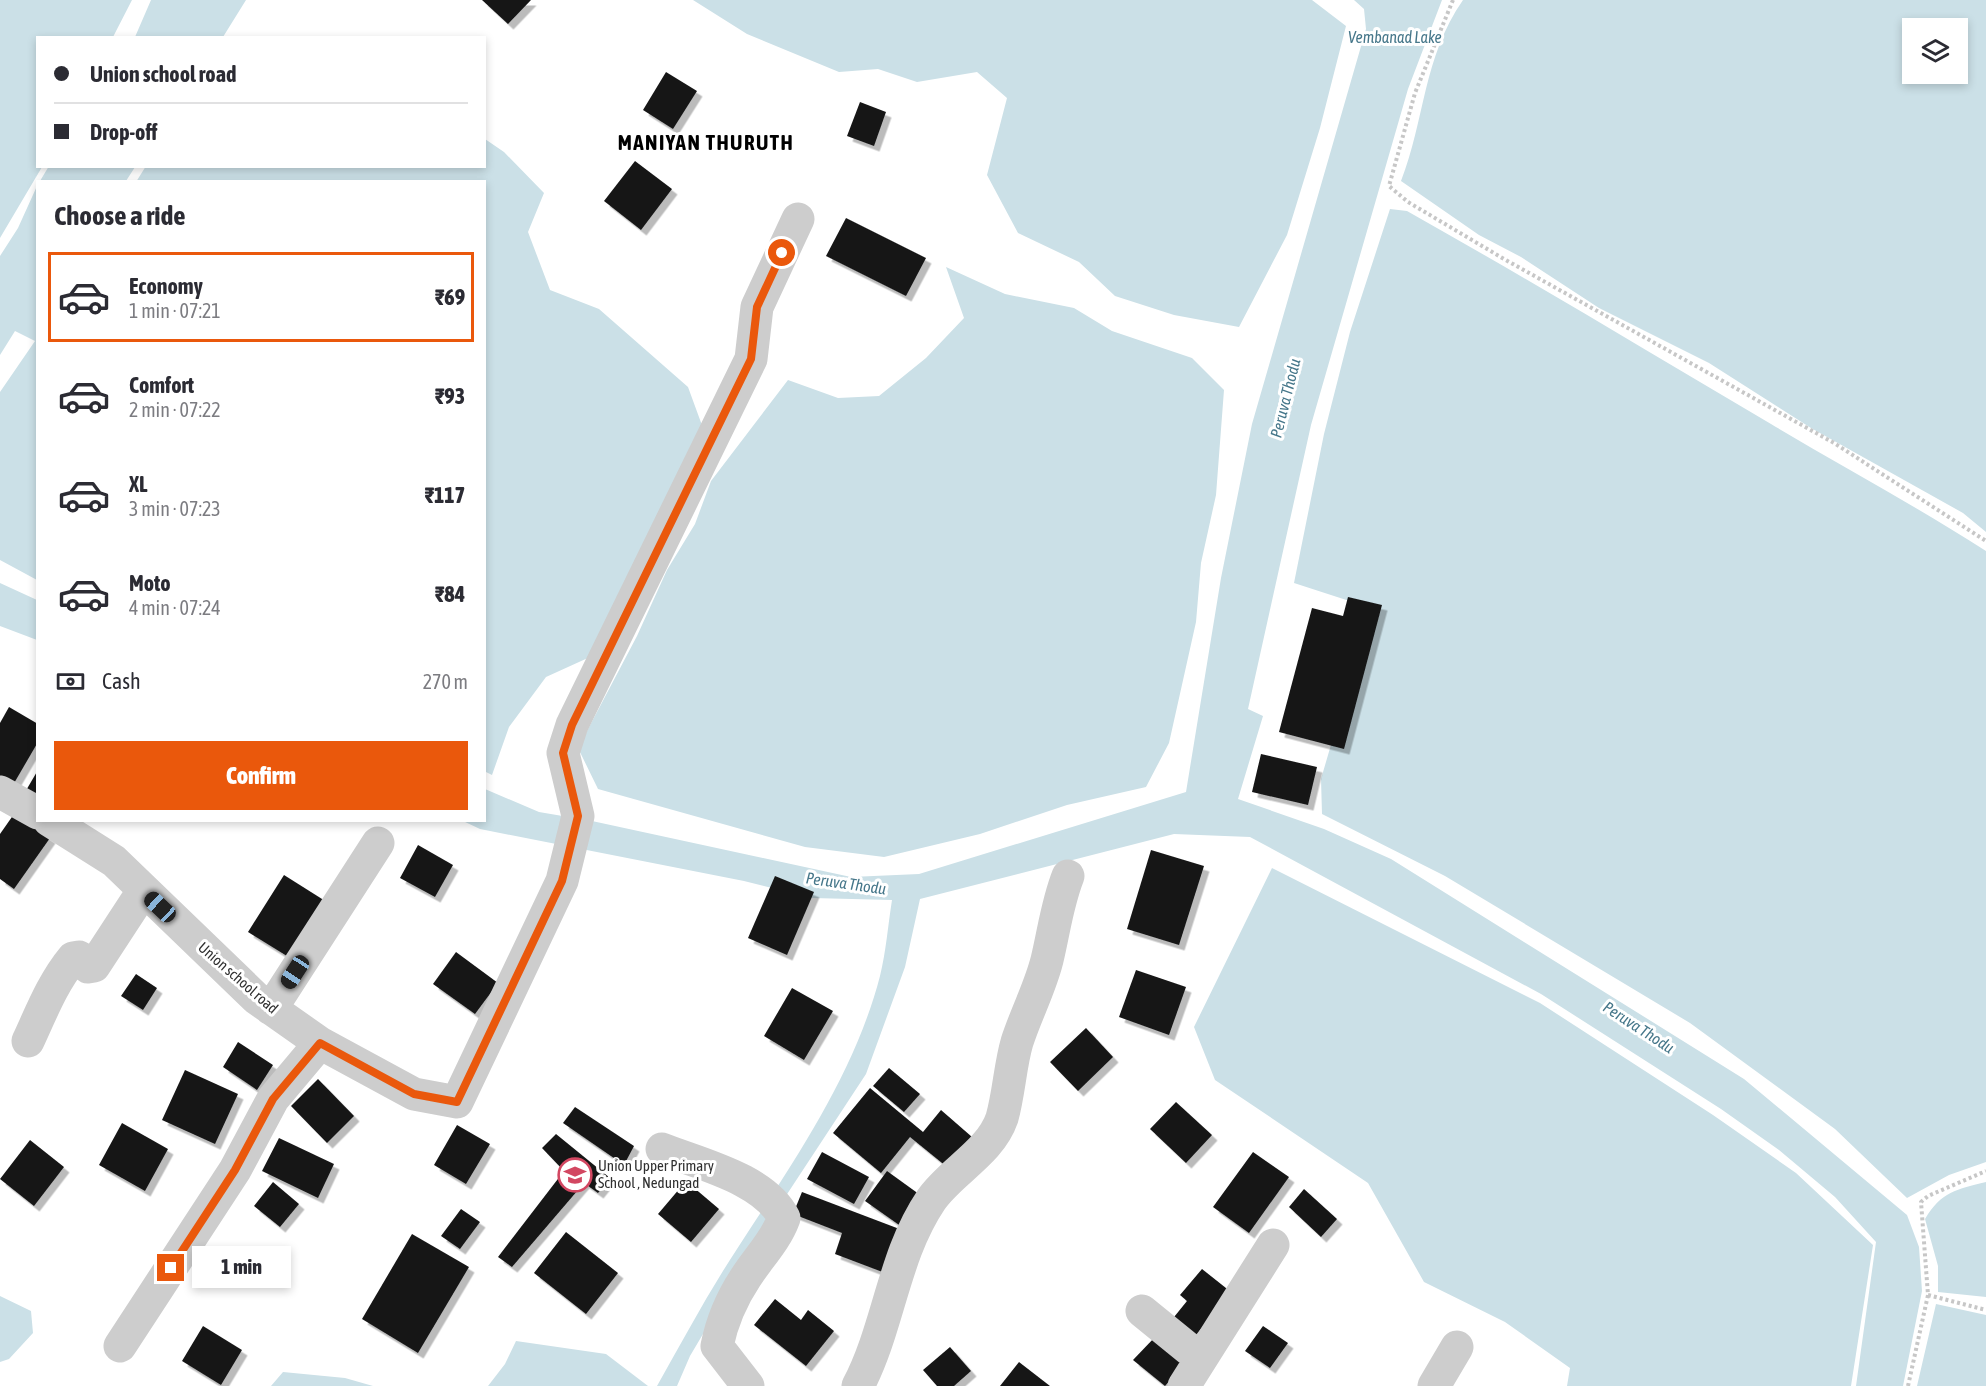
<!DOCTYPE html>
<meta charset="utf-8">
<style>
body{margin:0;font-family:"Asap Condensed",sans-serif;background:#f2f2f3;color:#2b2b33;height:100vh;display:flex;flex-direction:column;font-size:22px;white-space:nowrap}
*{box-sizing:border-box;margin:0}
p{font-size:20px;color:#7c7c81}
.icon{flex:none;width:33px;height:33px;fill:none;stroke:currentColor;stroke-width:2;stroke-linecap:round;stroke-linejoin:round}
.map{position:relative;flex:1;overflow:hidden}
.drawer{position:absolute;left:36px;top:180px;width:450px;height:642px;display:flex;flex-direction:column;background:#fff;border-radius:0px;box-shadow:0 3px 9px #0003}
.drawer>*{flex:none}
.guide{position:absolute;left:36px;top:36px;width:450px;height:132px;border-radius:0px;box-shadow:0 3px 9px #0003;display:grid;align-content:center;height:132px;padding:0 18px;background:#fff}
.controls{position:absolute;left:1902px;top:18px;display:grid;gap:12px}
.controls a{display:grid;place-items:center;width:66px;height:66px;border-radius:0px;background:#fff;box-shadow:0 3px 9px #0003;font-size:30px}
.end{position:absolute;width:27px;height:27px;margin:-14px;border:8px solid #ea580c;background:#fff;box-shadow:0 0 0 3px #fff}
.from{border-radius:50%}
.bubble{position:absolute;height:42px;border-radius:0px;background:#fff;box-shadow:0 3px 9px #0003;font-size:20px;font-weight:800;line-height:42px;text-align:center}
.car{position:absolute;width:18px;height:36px;margin:-18px -9px;border-radius:8px;box-shadow:0 0 4px 2px #0007;background:linear-gradient(#222 24%,#8ab4d8 0 40%,#222 0 76%,#8ab4d8 0 86%,#222 0)}
.guide b{display:flex;align-items:center;gap:21px;height:57px;font-size:22px}
.guide b+b{border-top:2px solid #e1e1e2}
.guide i{width:15px;height:15px;background:#2b2b33}
ul{padding:0;list-style:none}
li{display:flex;align-items:center;gap:18px;height:90px;margin:0 12px 9px;padding:0 6px;border:3px solid transparent;border-radius:0px}
li div{flex:1}
li b{display:block;font-size:22px}
li em{font-style:normal;font-weight:800}
li.on{border-color:#ea580c}
li>.icon{width:54px;height:54px;stroke-width:1.5}
h2{padding:0 18px;font-size:27px;line-height:72px}
.pay{display:flex;align-items:center;gap:15px;height:66px;padding:0 18px;font-size:22px}
.pay p{margin-inline-start:auto}
.cta{display:flex;gap:12px;margin-top:auto;padding:12px 18px}
.cta a{flex:1;height:69px;border-radius:0px;background:#ea580c;color:#fff;font-size:24px;font-weight:800;line-height:69px;text-align:center}
.map>svg:first-child{display:block}
.water{fill:#cbe0e7;fill-rule:evenodd}
.building{fill:#171717;filter:url(#shadow)}
.lines{fill:none;stroke-linecap:round;stroke-linejoin:round}
.path{stroke:#c7c7c7;stroke-width:4;stroke-dasharray:3 3;stroke-linecap:butt}
.minor{stroke:#cdcdcd;stroke-width:33}
.route{stroke:#ea580c;stroke-width:8}
.labels{text-anchor:middle;stroke-width:6;stroke-linejoin:round;paint-order:stroke}
.street-label{font-size:15px;fill:#303030;stroke:#fff}
.poi-label{font-size:15px;fill:#303030;stroke:#fff;text-anchor:start}
.water-label{font-size:16px;font-style:italic;fill:#46778a;stroke:#fff}
.district-label{font-size:21px;font-weight:bold;letter-spacing:1.5px;fill:#000;stroke:#fff}
</style>
<div class="map">
<svg width="1986" height="1386" viewBox="0 0 1986 1386">
<defs>
<filter id="shadow"><feDropShadow dx="5.5" dy="5.5" stdDeviation="0" flood-color="#0004"/></filter>
</defs>
<rect width="100%" height="100%" fill="#fff"/>
<path class="water" d="M0,0H132L113,37L38,38V166L42,167L0,238Z
M151,0H246L223,37H135Z
M693,0H1312L1346,26L1320,128L1287,235L1239,327L1174,315L1115,296L1079,262L1018,233L987,175L1007,98L977,72L917,82L878,69L839,72L747,34Z
M1354,0H1442L1408,89L1311,425L1248,709L1263,716L1238,799L1324,829L1391,859L1744,1079L1907,1215L1919,1247L1922,1291L1903,1386H1856L1876,1242L1835,1197L1779,1150L1721,1109L1541,994L1250,837L1174,834L920,899L905,967L866,1074L774,1214L690,1356L677,1386H657C683,1340 708,1293 737,1249C792,1164 854,1076 880,976C886,952 888,925 892,900L812,898L744,881L480,829L463,821L484,820L485,789L539,812L592,821L851,877L919,874L1186,792L1221,578L1252,424L1366,29L1364,9Z
M1463,0H1986V532L1963,513L1811,428L1709,363L1599,308L1521,257L1479,235L1401,181C1425,120 1423,57 1463,0ZM1912,28H1958V74H1912Z
M485,139L504,152L544,193L528,232L550,290L599,309L688,387L707,439L601,652L546,677L509,727L492,775L484,771V182H136L146,166H484Z
M49,166H135V167L126,181H40Z
M37,186V580L0,560V392L35,341L15,331L0,355V256L18,228Z
M1390,209L1407,211C1530,280 1650,353 1771,424C1843,467 1916,506 1986,551V1162L1949,1175L1907,1198L1835,1129L1690,1023L1445,876L1322,814L1321,779L1371,608L1294,583L1324,434L1350,332Z
M946,267L1005,294L1074,308L1112,331L1192,358L1224,390L1216,495L1201,563L1196,622L1169,743L1146,787L1067,805L980,834L884,857L805,847L598,789L578,748L637,636L667,570L695,524L711,481L788,380L838,398L879,396L926,358L964,318Z
M0,583L37,600V640L0,626Z
M1272,868L1540,1003L1713,1115L1796,1173L1873,1245L1851,1386H1567L1570,1368L1505,1322L1424,1282L1368,1183L1215,1080L1194,1027Z
M1986,1182V1297L1938,1292V1266L1925,1219C1941,1192 1957,1189 1986,1182Z
M0,1296L31,1311L33,1333L9,1359L0,1362Z
M1936,1304L1986,1315V1386H1917Z
M516,1341L606,1354L648,1386H488L505,1364Z
M283,1372L345,1378L373,1386H271Z"/>
<path class="building" d="M482,0H531L508,24Z
M666,72L697,91L673,129L643,110Z
M860,102L886,112L874,146L847,136Z
M635,161L672,189L641,230L604,201Z
M846,218L926,258L906,296L826,256Z
M1348,597L1382,605L1344,749L1279,732L1312,608L1343,616Z
M9,707L38,724V742L13,785L0,777V723Z
M1261,754L1317,767L1308,805L1252,792Z
M38,770V809L21,799Z
M14,814L50,838L14,889L0,879V834Z
M418,845L453,865L435,897L400,878Z
M1151,850L1204,866L1179,945L1127,929Z
M284,875L330,904L295,961L248,932Z
M775,876L814,892L787,955L748,938Z
M456,952L498,983L475,1014L433,984Z
M1136,970L1186,987L1169,1035L1119,1017Z
M136,974L157,988L143,1010L121,996Z
M792,988L833,1011L804,1060L764,1036Z
M1086,1028L1113,1057L1078,1091L1050,1062Z
M238,1042L273,1065L257,1090L223,1067Z
M889,1068L920,1094L904,1112L873,1086Z
M185,1070L238,1094L215,1144L162,1120Z
M318,1079L354,1116L327,1143L291,1106Z
M870,1088L923,1132L941,1110L972,1137L947,1167L910,1137L881,1173L833,1133Z
M1176,1102L1212,1135L1186,1163L1150,1129Z
M575,1107L634,1146L624,1165L563,1123Z
M122,1123L168,1149L145,1191L99,1165Z
M457,1125L490,1144L466,1184L434,1165Z
M556,1134L610,1178L598,1193L584,1183L512,1267L498,1257L564,1171L542,1148Z
M279,1138L334,1164L318,1198L262,1171Z
M30,1140L64,1167L34,1206L0,1179Z
M822,1152L869,1177L854,1204L807,1179Z
M1253,1152L1289,1177L1249,1233L1213,1207Z
M887,1171L923,1197L902,1227L865,1201Z
M686,1181L719,1209L691,1242L658,1214Z
M273,1182L299,1204L280,1227L254,1206Z
M1304,1189L1337,1219L1321,1237L1289,1207Z
M802,1192L910,1233L893,1276L835,1254L842,1233L793,1214Z
M461,1209L480,1222L460,1249L441,1236Z
M566,1232L618,1273L586,1314L534,1273Z
M412,1234L469,1267L418,1353L362,1319Z
M1202,1269L1231,1292L1191,1341L1170,1322L1187,1301L1180,1295Z
M775,1299L801,1320L808,1310L834,1331L806,1366L754,1325Z
M203,1326L242,1350L221,1385L182,1361Z
M1263,1326L1288,1343L1270,1368L1245,1351Z
M1155,1337L1184,1365L1165,1386L1133,1360Z
M950,1347L971,1371L954,1386H937L923,1370Z
M1019,1362L1050,1386H1000Z"/>
<g class="lines">
<path class="path" d="M1453,0L1415,93L1389,186L1408,202L1504,259L1834,443L1986,541
M1928,1295L1986,1310
M1908,1386L1928,1295L1921,1202L1928,1196L1986,1171"/>
<path class="minor" d="M0,792L38,813
M49,820L114,861L256,998L320,1043L414,1094L457,1102L562,881L578,816L563,753L572,725L751,359L757,307L798,219
M271,1009L378,843
M28,1041C41,1013 53,982 73,958L79,957L88,967L94,966L143,891
M662,1149C700,1164 765,1179 784,1218C776,1240 759,1257 746,1277C732,1298 722,1321 717,1346L748,1386
M1142,1311L1201,1359
M120,1346L235,1170L273,1099L320,1043
M858,1386C889,1327 893,1256 931,1200C951,1171 990,1153 1002,1118C1009,1093 1010,1066 1017,1042C1026,1014 1040,988 1047,960C1054,931 1057,904 1068,876
M1184,1386L1273,1245
M1434,1386L1457,1347"/>
</g>
<g class="lines">
<path class="route" d="M171,1268L235,1170L273,1099L320,1043L414,1094L457,1102L562,881L578,816L563,753L572,725L751,359L757,307L782,253"/>
</g>
<defs>
<g id="school-ring" transform="scale(1.725)"><circle r="9.5" fill="#fff" stroke="#d24761" stroke-width="1.5"/><path d="M0-5L7-2L0 1L-7-2ZM-4 1L0 2.5L4 1V4Q0 6-4 4Z" fill="#d24761"/></g>
</defs>
<g fill-rule="evenodd">
<use href="#school-ring" x="575" y="1175"/>
</g>
<g class="labels">
<g class="street-label">
<text transform="translate(238 978) rotate(41)" y="5">Union school road</text>
</g>
<g class="poi-label">
<text x="598" y="1171">Union Upper Primary<tspan x="598" dy="17">School , Nedungad</tspan></text>
</g>
<g class="water-label">
<text x="1395" y="43">Vembanad Lake</text>
<text transform="translate(1285 398) rotate(-76)" y="6">Peruva Thodu</text>
<text transform="translate(846 883) rotate(8)" y="6">Peruva Thodu</text>
<text transform="translate(1639 1027) rotate(33)" y="6">Peruva Thodu</text>
</g>
<g class="district-label">
<text x="706" y="150">MANIYAN THURUTH</text>
</g>
</g>
</svg>
<div class="controls">
<a><svg class="icon" aria-label="layers" viewBox="0 0 24 24"><path d="M12 4l9 5-9 5-9-5zM3 14l9 5 9-5"/></svg></a>
</div>
<i class="end from" style="left:782px;top:253px"></i>
<i class="end" style="left:171px;top:1268px"></i>
<div class="bubble" style="left:192px;top:1246px;width:99px">1 min</div>
<i class="car" style="left:160px;top:907px;rotate:313deg"></i>
<i class="car" style="left:295px;top:972px;rotate:213deg"></i>
<div class="guide">
<b><i class="from"></i>Union school road</b>
<b><i></i>Drop-off</b>
</div>
<section class="drawer">
<h2>Choose a ride</h2>
<ul>
<li class="on"><svg class="icon" aria-label="car" viewBox="0 0 24 24"><path d="M5 17H2v-5l4-1 3-4h7l3 4 3 1v5h-3M9 17h6M6 11h13"/><circle cx="7" cy="17" r="2"/><circle cx="17" cy="17" r="2"/></svg><div><b>Economy</b><p>1 min · 07:21</p></div><em>₹69</em></li>
<li><svg class="icon" aria-label="car" viewBox="0 0 24 24"><path d="M5 17H2v-5l4-1 3-4h7l3 4 3 1v5h-3M9 17h6M6 11h13"/><circle cx="7" cy="17" r="2"/><circle cx="17" cy="17" r="2"/></svg><div><b>Comfort</b><p>2 min · 07:22</p></div><em>₹93</em></li>
<li><svg class="icon" aria-label="car" viewBox="0 0 24 24"><path d="M5 17H2v-5l4-1 3-4h7l3 4 3 1v5h-3M9 17h6M6 11h13"/><circle cx="7" cy="17" r="2"/><circle cx="17" cy="17" r="2"/></svg><div><b>XL</b><p>3 min · 07:23</p></div><em>₹117</em></li>
<li><svg class="icon" aria-label="car" viewBox="0 0 24 24"><path d="M5 17H2v-5l4-1 3-4h7l3 4 3 1v5h-3M9 17h6M6 11h13"/><circle cx="7" cy="17" r="2"/><circle cx="17" cy="17" r="2"/></svg><div><b>Moto</b><p>4 min · 07:24</p></div><em>₹84</em></li>
</ul>
<div class="pay"><svg class="icon" aria-label="cash" viewBox="0 0 24 24"><path d="M3 7h18v10H3z"/><circle cx="12" cy="12" r="2"/></svg>Cash<p>270 m</p></div>
<div class="cta"><a>Confirm</a></div>
</section>
</div>
